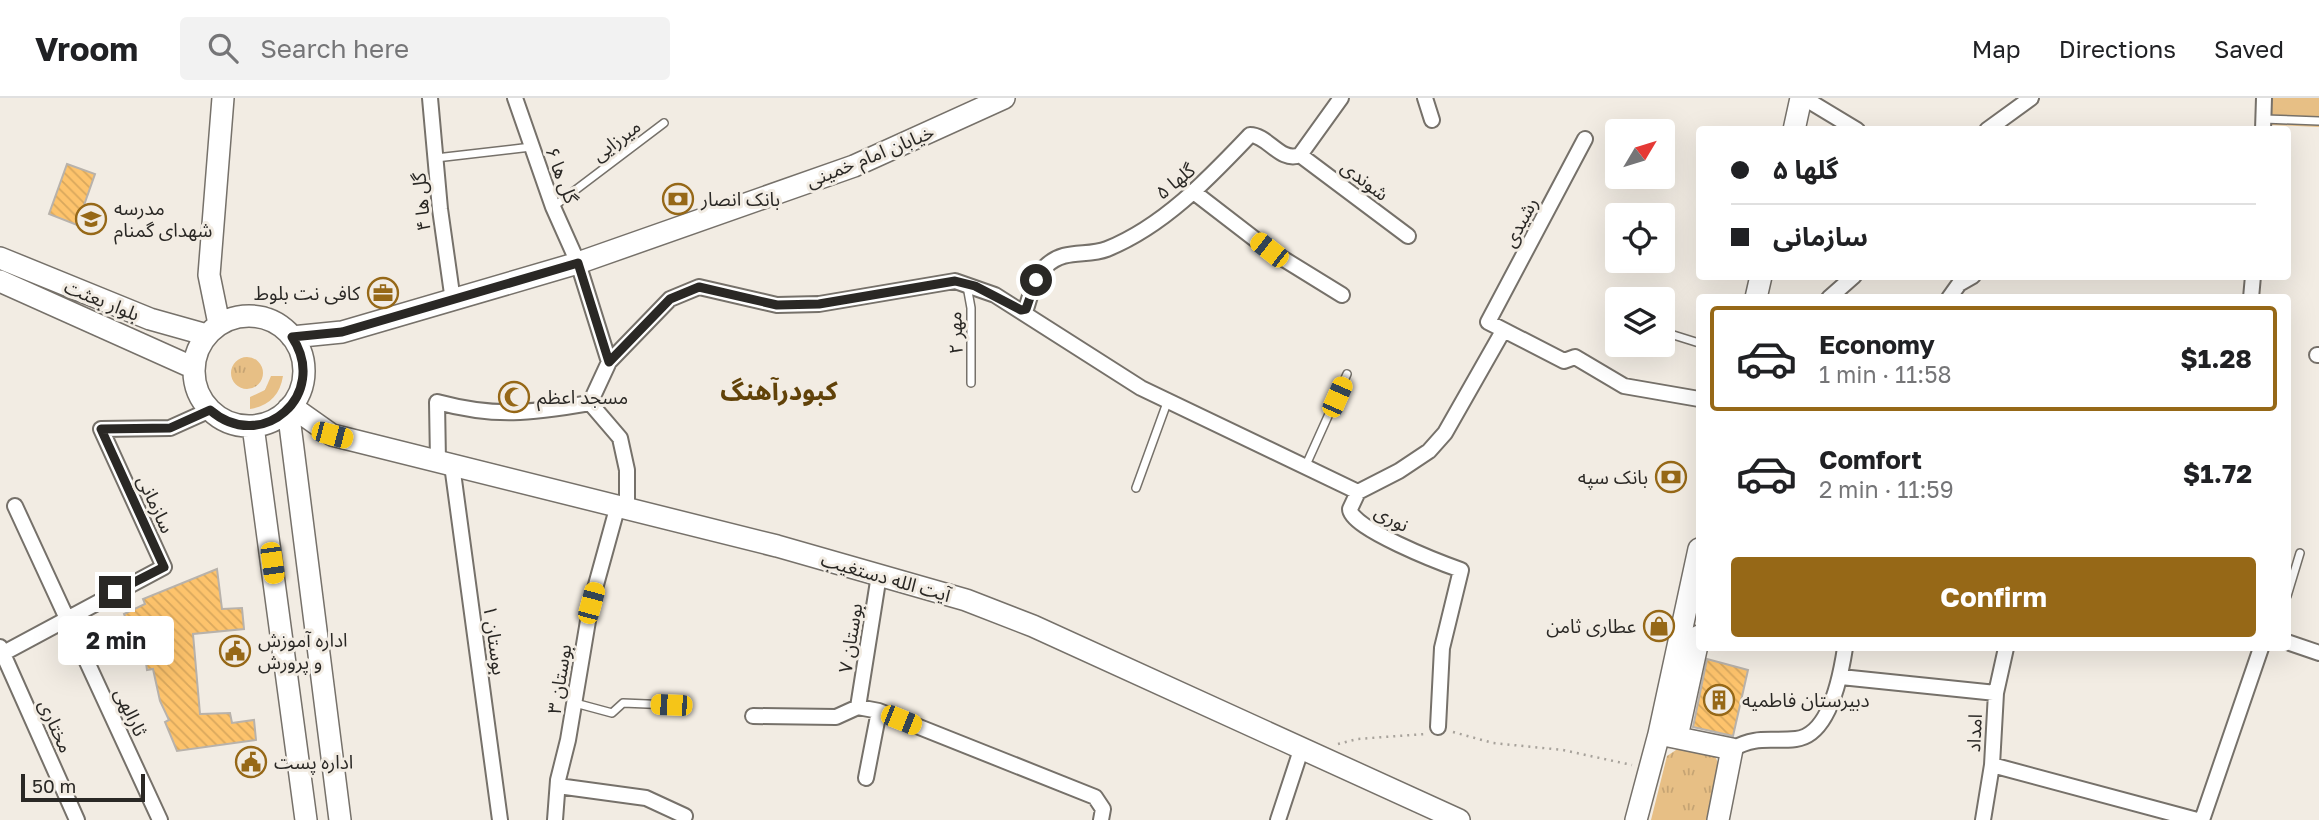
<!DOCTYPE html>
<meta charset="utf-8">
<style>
body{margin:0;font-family:"Golos Text","Noto Sans Arabic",sans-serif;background:#f2f2f2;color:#202124;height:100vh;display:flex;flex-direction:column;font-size:26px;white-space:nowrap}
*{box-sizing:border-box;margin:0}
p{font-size:23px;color:#757577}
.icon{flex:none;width:38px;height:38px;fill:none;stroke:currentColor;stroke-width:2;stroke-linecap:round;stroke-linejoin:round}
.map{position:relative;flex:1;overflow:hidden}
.sheet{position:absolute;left:1696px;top:196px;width:595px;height:357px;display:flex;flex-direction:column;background:#fff;border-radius:7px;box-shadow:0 7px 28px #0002}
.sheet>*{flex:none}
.guide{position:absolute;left:1696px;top:28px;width:595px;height:154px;border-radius:7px;box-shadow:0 7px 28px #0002;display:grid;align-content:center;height:154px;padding:0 35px;background:#fff}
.needle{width:46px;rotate:52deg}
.fabs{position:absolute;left:1605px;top:21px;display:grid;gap:14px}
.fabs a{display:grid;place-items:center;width:70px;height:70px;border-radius:7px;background:#fff;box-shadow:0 7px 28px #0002;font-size:35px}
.scale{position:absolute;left:21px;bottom:18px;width:124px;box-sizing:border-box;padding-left:7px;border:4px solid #2a2825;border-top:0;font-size:19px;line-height:24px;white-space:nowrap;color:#2a2825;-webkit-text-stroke:5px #f2ece3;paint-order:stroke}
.end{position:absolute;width:32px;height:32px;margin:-16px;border:9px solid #2a2825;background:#fff;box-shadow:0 0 0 4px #fff}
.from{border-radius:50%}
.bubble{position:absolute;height:49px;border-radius:7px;background:#fff;box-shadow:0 7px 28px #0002;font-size:23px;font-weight:700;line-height:49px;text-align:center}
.car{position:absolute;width:21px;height:42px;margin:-21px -10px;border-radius:9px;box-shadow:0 0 5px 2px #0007;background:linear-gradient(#f5c518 24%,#345 0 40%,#f5c518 0 76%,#345 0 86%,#f5c518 0)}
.guide b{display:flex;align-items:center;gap:24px;height:66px;font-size:26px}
.guide b+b{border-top:2px solid #e0e0e0}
.guide i{width:18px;height:18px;background:#202124}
ul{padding:12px 0 0;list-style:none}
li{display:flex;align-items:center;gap:21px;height:105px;margin:0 14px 10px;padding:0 21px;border:4px solid transparent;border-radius:7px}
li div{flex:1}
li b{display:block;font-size:26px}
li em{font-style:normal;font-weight:700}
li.selected{border-color:#966817}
li>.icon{width:63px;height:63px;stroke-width:1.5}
.cta{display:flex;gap:14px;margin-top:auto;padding:14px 35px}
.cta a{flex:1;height:80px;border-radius:7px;background:#966817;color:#fff;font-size:28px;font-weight:700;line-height:80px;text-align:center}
header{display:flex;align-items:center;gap:42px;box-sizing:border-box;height:98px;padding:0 35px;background:#fff;border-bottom:2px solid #e0e0e0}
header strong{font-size:33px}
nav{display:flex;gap:38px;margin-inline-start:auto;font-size:24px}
.search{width:490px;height:63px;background:#f2f2f2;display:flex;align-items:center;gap:18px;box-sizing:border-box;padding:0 24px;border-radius:7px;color:#757577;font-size:26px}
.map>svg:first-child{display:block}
.grass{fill:url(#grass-tufts)}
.pitch{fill:#e7bf85}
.building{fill:url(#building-back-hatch);stroke:#b8b2ab;stroke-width:2}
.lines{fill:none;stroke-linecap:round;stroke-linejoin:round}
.lane-casing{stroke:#76716a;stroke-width:10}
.street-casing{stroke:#76716a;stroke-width:18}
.secondary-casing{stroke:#76716a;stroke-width:24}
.path{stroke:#a7a29b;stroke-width:2.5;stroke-dasharray:2 5;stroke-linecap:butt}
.lane{stroke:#fff;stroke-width:7}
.street{stroke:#fff;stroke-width:14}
.secondary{stroke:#fff;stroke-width:21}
.route{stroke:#2a2825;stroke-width:9}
.labels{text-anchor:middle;stroke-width:6;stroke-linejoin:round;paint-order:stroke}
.street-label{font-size:19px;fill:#2a2825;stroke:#f2ece3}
.poi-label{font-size:19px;fill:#2a2825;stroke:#f2ece3;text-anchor:start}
.district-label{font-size:26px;font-weight:bold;fill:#614209;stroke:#f2ece3}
</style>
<header>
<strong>Vroom</strong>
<div class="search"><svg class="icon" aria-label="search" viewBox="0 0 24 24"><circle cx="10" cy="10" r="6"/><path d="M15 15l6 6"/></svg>Search here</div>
<nav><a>Map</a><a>Directions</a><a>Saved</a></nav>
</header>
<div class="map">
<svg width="2319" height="722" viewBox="0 0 2319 722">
<defs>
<pattern id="grass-tufts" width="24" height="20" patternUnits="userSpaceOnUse" patternTransform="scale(1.75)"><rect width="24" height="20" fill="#e7bf85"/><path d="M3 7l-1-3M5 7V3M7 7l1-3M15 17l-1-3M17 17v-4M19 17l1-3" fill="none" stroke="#c6a473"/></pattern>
<pattern id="building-back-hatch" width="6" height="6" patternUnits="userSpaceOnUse" patternTransform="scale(1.75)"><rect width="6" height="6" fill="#fdc36c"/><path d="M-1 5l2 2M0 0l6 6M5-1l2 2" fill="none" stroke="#d9a85d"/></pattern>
</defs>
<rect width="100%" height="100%" fill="#f2ece3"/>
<path class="grass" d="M231 275a16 16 0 1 1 32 0a16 16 0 1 1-32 0Z
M271,278H283C280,297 269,308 250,311V299L265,292Z
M1679,650L1715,658L1719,667L1707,722H1651L1667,658Z"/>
<path class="pitch" d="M2271,0H2319V29L2272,27Z"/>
<path class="building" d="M67,66L95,76L77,127L49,116Z
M217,471L222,511L242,510L244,531L193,536L200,616L230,615L232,625L254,622L256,642L177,653L165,624L169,622L160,603L153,571L147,572L140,522L129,528L124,516L145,506L143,501Z
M1707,561L1748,572L1733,638L1693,629Z"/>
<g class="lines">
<g class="lane-casing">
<path id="lane" d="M2264,21L2319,23
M436,60L531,49
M553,109L664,25
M967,188L971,210V285
M1667,235L1699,245
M1306,367L1347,276
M1136,390L1168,302
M2287,498L2300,455
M575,605L612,615L623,605L671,607"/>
</g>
<g class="street-casing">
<path id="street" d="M430,0L440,111L453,203
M515,0L553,109L578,165L609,264L670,201L699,189L777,207L819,206L955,183L995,197L1141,290L1358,394
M1425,0L1432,22
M1804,0L1857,32
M1987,32L2031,0
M2263,32L2264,0
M1585,41L1488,224L1564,263L1575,259L1624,288L1699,301
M1300,57L1408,138
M1195,95L1269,152L1342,197
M1829,200L1854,178
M1949,200L1959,186L1973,178
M2251,200L2253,178
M1021,212L1026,211C1031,196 1034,179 1046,168C1065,150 1086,159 1107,151C1164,128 1209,80 1250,37C1268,37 1280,65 1300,57L1341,0
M2317,257H2319
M590,305L620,340L627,372V409
M438,363L437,304C497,320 530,315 590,305L609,264
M452,367L500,722
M15,408L160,722
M2287,544L2319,555
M0,549L77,722
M0,557L164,469L101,331L170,330L210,312
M1841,579L1996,595
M858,609L879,477
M753,618L836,619L858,609L879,613L1095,699L1103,711L1101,722
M1438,629L1442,550L1461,472C1441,465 1350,430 1350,411L1358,394L1399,373L1429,353L1445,335L1503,233
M1732,651C1758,637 1769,644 1796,641C1830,637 1841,576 1845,550
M1992,667L2197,722
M866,680L879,613
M558,688L646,700L685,718
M555,722L558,682L568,642L591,505L618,407
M1278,722L1302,649
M1983,722L1992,667L1996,595L2006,550
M2202,722L2261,550"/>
</g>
<g class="secondary-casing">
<path id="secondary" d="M1794,32L1801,0
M0,160L150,221L207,237
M0,183L194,270
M1756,200L1761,178
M194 273a55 55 0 1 1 110 0a55 55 0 1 1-110 0Z
M219,226L209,177L223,0
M292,239L342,234L578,165L854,68L1004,0
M291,308L332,337L777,448L966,502L1033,528L1459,722
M288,311L340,722
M253,328L306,722
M1659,636L1732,651L1718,722
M1677,639L1699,538
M1636,722L1659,636L1699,451"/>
</g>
<path class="path" d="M1453,634L1493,645L1563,652L1632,667
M1338,646L1357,641L1425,636"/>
<use href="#lane" class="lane"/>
<use href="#street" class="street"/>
<use href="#secondary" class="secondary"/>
</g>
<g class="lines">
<path class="route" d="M115,494L164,469L101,331L170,330L210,312C262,357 330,296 292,239L342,234L578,165L609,264L670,201L699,189L777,207L819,206L955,183L975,188L1021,212L1026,211L1036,182"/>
</g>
<defs>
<g id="bank-ring" transform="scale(1.575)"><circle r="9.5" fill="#f2ece3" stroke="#966817" stroke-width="1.5"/><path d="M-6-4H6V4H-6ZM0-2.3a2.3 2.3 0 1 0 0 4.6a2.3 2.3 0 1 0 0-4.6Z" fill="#966817"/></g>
<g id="school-ring" transform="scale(1.575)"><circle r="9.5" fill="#f2ece3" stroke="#966817" stroke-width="1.5"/><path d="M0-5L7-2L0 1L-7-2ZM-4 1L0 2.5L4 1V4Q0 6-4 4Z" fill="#966817"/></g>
<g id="office-ring" transform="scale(1.575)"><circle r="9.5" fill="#f2ece3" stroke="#966817" stroke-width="1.5"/><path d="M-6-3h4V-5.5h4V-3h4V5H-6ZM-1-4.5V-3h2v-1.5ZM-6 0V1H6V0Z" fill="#966817"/></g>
<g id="mosque-ring" transform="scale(1.575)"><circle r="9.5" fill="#f2ece3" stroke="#966817" stroke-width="1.5"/><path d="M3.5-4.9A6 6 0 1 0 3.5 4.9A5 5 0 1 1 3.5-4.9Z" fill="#966817"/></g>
<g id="shop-ring" transform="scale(1.575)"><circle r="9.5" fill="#f2ece3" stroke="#966817" stroke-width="1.5"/><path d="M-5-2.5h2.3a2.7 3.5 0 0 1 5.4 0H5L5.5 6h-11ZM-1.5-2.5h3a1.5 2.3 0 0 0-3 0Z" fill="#966817"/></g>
<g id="civic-ring" transform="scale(1.575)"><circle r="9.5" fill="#f2ece3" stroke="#966817" stroke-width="1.5"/><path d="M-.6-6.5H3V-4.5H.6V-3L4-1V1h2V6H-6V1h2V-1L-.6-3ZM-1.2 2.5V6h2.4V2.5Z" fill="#966817"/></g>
<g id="building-ring" transform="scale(1.575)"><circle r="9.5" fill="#f2ece3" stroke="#966817" stroke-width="1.5"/><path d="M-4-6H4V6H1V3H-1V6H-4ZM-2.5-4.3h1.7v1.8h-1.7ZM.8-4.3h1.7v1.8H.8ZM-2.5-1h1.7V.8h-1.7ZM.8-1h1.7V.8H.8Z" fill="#966817"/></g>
</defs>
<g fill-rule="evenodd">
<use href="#bank-ring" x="678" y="101"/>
<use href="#school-ring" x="91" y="121"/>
<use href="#office-ring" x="383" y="195"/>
<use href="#mosque-ring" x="514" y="299"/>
<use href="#bank-ring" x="1671" y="379"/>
<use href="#shop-ring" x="1659" y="528"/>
<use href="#civic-ring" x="235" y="553"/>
<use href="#building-ring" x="1719" y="602"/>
<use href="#civic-ring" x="251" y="664"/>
</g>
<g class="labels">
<g class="street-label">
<text transform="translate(616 42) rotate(-37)" y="7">میرزایی</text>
<text transform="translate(870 58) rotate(-22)" y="7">خیابان امام خمینی</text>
<text transform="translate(562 77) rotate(69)" y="7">گل ها ۶</text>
<text transform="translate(1365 82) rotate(37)" y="7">شوندی</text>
<text transform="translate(1175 83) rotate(-39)" y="7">گلها ۵</text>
<text transform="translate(421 104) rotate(-95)" y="7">گل ها ۴</text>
<text transform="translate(1520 124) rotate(-62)" y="7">رشیدی</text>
<text transform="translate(102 202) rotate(22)" y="7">بلوار بعثت</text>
<text transform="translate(955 235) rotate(-92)" y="7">مهر ۲</text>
<text transform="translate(156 406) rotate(65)" y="7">سازمانی</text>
<text transform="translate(1392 420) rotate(28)" y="7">نوری</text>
<text transform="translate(886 479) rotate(16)" y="7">آیت الله دستغیب</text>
<text transform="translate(850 540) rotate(-81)" y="7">بوستان ۷</text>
<text transform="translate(495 542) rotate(82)" y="7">بوستان ۱</text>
<text transform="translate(559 581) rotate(-81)" y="7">بوستان ۳</text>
<text transform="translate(131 614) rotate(65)" y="7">ثارالهی</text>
<text transform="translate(56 628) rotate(66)" y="7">مختاری</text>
<text transform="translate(1974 635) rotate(-87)" y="7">امداد</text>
</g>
<g class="poi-label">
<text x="701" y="108">بانک انصار</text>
<text x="114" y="117">مدرسه<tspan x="114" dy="22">شهدای گمنام</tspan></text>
<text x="360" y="202" text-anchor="end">کافی نت بلوط</text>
<text x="537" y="306">مسجد اعظم</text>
<text x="1648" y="386" text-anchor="end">بانک سپه</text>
<text x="1636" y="535" text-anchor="end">عطاری ثامن</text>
<text x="258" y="549">اداره آموزش<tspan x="258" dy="22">و پرورش</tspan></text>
<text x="1742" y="609">دبیرستان فاطمیه</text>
<text x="274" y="671">اداره پست</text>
</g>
<g class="district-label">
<text x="779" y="302">کبودرآهنگ</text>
</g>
</g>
</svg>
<div class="fabs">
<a><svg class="needle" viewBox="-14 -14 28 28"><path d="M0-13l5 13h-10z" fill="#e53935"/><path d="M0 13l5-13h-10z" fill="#757577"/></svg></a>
<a><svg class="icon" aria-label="locate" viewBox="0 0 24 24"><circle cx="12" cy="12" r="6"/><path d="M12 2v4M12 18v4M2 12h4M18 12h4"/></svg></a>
<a><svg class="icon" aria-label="layers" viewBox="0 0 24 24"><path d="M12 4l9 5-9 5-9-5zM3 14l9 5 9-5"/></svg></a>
</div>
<div class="scale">50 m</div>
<i class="end from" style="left:1036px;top:182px"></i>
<i class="end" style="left:115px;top:494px"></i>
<div class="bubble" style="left:58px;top:518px;width:116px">2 min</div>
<i class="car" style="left:1269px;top:152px;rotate:308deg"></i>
<i class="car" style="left:1337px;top:299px;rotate:24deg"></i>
<i class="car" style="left:332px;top:337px;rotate:105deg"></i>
<i class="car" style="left:272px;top:465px;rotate:172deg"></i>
<i class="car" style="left:591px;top:505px;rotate:15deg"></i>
<i class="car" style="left:671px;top:607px;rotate:272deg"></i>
<i class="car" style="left:901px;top:622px;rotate:112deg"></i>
<div class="guide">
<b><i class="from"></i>گلها ۵</b>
<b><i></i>سازمانی</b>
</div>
<section class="sheet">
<ul>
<li class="selected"><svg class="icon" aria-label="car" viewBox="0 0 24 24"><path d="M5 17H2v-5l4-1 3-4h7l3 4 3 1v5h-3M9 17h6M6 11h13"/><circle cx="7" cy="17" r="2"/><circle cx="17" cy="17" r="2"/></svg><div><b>Economy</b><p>1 min · 11:58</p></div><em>$1.28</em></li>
<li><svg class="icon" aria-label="car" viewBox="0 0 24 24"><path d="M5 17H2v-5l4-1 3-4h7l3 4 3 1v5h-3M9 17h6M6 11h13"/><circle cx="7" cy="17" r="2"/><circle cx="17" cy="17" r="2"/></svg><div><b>Comfort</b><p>2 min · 11:59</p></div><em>$1.72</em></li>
</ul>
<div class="cta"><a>Confirm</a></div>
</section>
</div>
